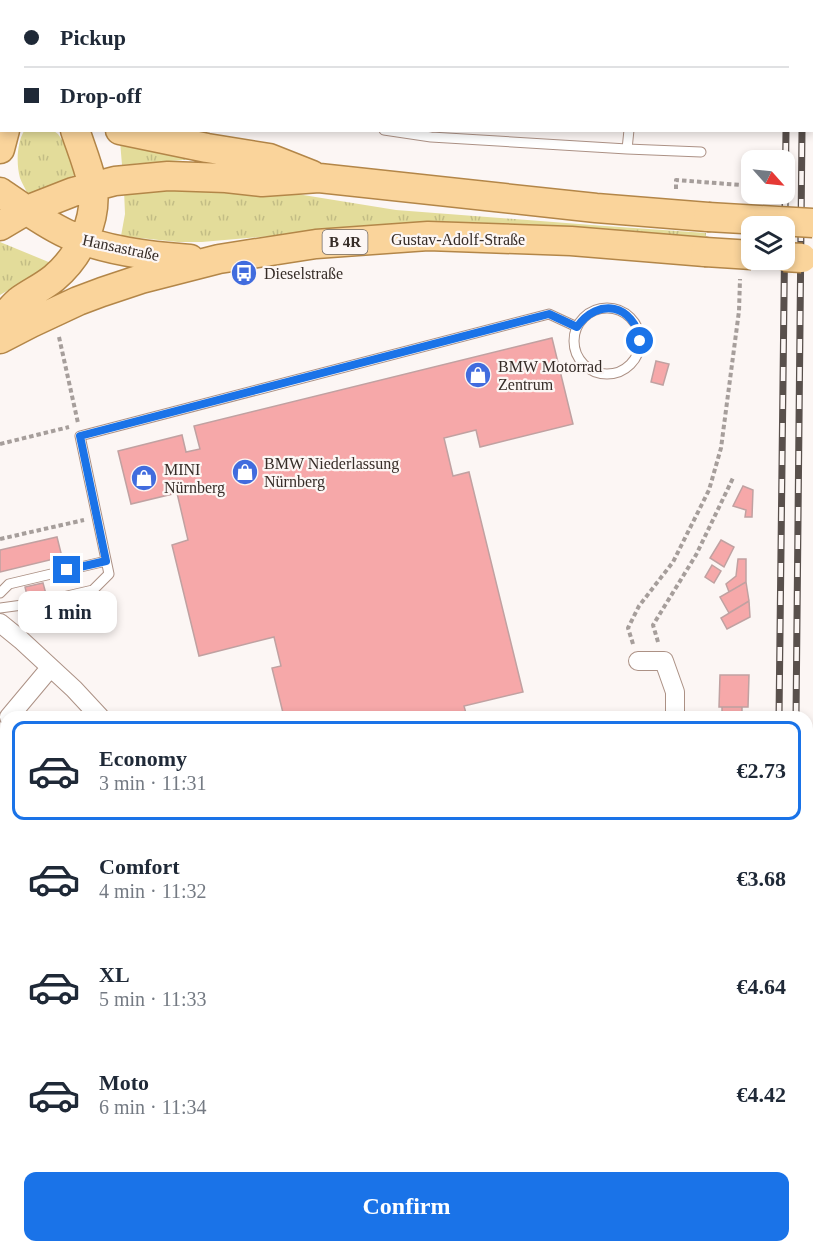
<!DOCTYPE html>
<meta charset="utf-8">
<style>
body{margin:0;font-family:Georgia,serif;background:#f6f6f7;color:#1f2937;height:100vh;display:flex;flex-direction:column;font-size:22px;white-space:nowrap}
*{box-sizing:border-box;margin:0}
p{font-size:20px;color:#747a83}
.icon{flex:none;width:33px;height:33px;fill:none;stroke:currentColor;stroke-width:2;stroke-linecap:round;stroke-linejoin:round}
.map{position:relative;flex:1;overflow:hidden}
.details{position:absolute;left:0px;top:711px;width:813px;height:542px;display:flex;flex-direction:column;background:#fff;border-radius:18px 18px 0 0;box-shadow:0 3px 9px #0003}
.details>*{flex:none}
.banner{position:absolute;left:0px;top:0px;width:813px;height:132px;box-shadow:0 3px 9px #0003;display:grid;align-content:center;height:132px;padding:0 24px;background:#fff}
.needle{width:39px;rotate:117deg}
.tools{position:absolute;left:741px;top:150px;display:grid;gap:12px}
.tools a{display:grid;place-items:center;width:54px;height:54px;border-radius:12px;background:#fff;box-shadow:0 3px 9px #0003;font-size:30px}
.end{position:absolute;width:27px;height:27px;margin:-14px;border:8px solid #1a73e8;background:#fff;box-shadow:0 0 0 3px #fff}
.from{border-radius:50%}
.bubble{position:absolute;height:42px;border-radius:12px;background:#fff;box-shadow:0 3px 9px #0003;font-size:20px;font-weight:600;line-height:42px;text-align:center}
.banner b{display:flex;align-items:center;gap:21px;height:57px;font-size:22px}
.banner b+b{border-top:2px solid #e0e1e3}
.banner i{width:15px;height:15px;background:#1f2937}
ul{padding:10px 0 0;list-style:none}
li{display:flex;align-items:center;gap:18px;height:99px;margin:0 12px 9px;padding:0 12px;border:3px solid transparent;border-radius:12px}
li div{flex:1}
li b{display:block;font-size:22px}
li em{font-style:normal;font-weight:600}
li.current{border-color:#1a73e8}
li>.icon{width:54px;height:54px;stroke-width:1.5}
.primary-button{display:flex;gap:12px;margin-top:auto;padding:12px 24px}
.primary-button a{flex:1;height:69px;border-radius:12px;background:#1a73e8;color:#fff;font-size:24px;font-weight:600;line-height:69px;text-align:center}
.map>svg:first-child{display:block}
.grass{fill:url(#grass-tufts)}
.building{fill:#f6a8a9;stroke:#c0a1a1;stroke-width:1.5}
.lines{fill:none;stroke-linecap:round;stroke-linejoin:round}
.service-casing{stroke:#ac9185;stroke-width:11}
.minor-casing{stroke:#ac9185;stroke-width:20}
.primary-casing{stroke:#b38648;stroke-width:31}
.path{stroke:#a69e9b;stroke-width:4;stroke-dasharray:4.5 3;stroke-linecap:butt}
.service{stroke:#fff;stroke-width:9}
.minor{stroke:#fff;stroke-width:18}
.primary{stroke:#fad49b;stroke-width:28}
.rail-casing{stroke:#59504c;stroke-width:7}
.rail{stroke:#fcf6f4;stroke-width:4.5;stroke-dasharray:14;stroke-linecap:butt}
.primary-bridge-casing{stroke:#b38648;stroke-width:31;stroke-linecap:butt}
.primary-bridge{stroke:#fad49b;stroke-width:28}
.route{stroke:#1a73e8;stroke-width:8}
.labels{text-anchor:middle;stroke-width:4.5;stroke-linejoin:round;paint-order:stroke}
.shield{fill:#fcf6f4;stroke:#716964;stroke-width:1.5}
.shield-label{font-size:15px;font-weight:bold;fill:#362c27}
.street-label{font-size:16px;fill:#362c27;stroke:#fcf6f4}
.poi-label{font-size:16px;fill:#362c27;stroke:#fcf6f4;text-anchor:start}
</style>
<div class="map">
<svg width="813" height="1252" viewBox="0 0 813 1252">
<defs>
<pattern id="grass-tufts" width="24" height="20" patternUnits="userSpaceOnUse" patternTransform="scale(1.5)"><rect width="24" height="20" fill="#e3dc9a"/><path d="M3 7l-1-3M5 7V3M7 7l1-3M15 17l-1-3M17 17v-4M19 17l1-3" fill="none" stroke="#c3bd85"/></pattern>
</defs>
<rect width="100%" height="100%" fill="#fcf6f4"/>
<path class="grass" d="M24,131H54L58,134L65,144L74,160L75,175L28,195C26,189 22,184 20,178C16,163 17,143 24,131Z
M120,141L195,159L122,165Z
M212,189L297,194L396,210L605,226L706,233V238L387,226L202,242H178L121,236L125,214L124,190Z
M0,242L51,263L43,270L0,295Z"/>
<path class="building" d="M119,0H634V2H119Z
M552,338L573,424L480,447L476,430L444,438L453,476L469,472L523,692L464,706L467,717H284L272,668L281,666L274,637L199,656L172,545L188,540L177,493L131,504L118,451L182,435L186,452L200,449L194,426Z
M656,361L669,364L663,385L651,382Z
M743,486L753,490L752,517H745L746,510L733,506Z
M57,537L62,557L0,572V550Z
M721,540L734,547L724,567L710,558Z
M738,559H746V582L729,592L726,584L736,576Z
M712,565L721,571L714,583L705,577Z
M746,582L749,601L729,613L720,597Z
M43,583L46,594L28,599L25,587Z
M749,601L750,617L727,629L721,618Z
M720,675H749L748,707H719Z
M722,707H742V717H722Z
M0,830L6,835V995L0,990Z
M6,1187V1207L0,1214V1194Z
M6,1207V1246H177L172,1252H0V1214Z
M211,1246H250L246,1252H206Z
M384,1246H415V1252H384Z"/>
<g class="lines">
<g class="service-casing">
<path id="service" d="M95,2V0
M644,2L645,0
M384,130L431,137L627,149L701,152
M627,149L629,130
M574 341a33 33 0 1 1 66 0a33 33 0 1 1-66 0Z
M0,593L9,584L106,561
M0,608L37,603L93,590L109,574L80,436L549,314L577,327
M0,1173L6,1166
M187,1252L192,1246"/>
</g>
<g class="minor-casing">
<path id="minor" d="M26,2V0
M0,623L21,640L74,689L100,717
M638,661H664L675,692V717
M9,717L50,668
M663,1252V1246"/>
</g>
<g class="primary-casing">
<path id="primary" d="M0,100H2
M120,130L207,148L269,158L312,175
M0,149L5,130
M0,192C22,207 43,223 67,234C105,251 149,256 190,259
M0,226L27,210L73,192L115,181L168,176L226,178L262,182L319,178L596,208L708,217
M0,321C6,315 12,307 19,301C30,293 43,287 54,278C80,256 99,218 92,183C88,165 81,148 75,130
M0,339L31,323L78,301L102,292L141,279L219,259L316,244L428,236L571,241L705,252"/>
</g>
<path class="path" d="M676,189V180L741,185
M59,337L78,423
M0,444L69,427
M0,539L84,520
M658,642L653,625L696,555L733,478
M633,644L628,628L639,606L673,562L709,490L721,448L739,311L740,279"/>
<use href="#service" class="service"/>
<use href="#minor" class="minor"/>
<use href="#primary" class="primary"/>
<g class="rail-casing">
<path id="rail" d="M802,0V2
M787,2V0
M779,717L786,130
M796,717L802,130
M772,1252V1246
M790,1252V1246"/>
</g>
<use href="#rail" class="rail"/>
<g class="primary-bridge-casing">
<path id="primary-bridge" d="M708,217L813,223
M705,252L752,255
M784,257L802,258"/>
</g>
<use href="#primary-bridge" class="primary-bridge"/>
</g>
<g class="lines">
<path class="route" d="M67,570L106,561L80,436L549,314L577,327C598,297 634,304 640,341"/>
</g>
<defs>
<g id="bus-disc" transform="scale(1.35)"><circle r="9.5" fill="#416cde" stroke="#fcf6f4"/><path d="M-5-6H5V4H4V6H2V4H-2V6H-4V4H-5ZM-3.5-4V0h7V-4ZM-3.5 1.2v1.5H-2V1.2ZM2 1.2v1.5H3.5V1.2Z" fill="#fff"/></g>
<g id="shop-disc" transform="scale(1.35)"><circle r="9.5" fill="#416cde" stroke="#fcf6f4"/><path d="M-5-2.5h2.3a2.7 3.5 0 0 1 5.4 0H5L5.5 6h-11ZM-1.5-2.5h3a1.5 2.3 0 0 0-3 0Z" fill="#fff"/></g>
</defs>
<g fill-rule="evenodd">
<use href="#bus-disc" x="244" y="273"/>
<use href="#shop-disc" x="478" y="375"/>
<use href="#shop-disc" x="245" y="472"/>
<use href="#shop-disc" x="144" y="478"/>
</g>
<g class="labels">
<rect class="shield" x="322.5" y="230" width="45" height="24" rx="4.5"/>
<g class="shield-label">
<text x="345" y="247">B 4R</text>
</g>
<g class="street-label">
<text x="458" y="245">Gustav-Adolf-Straße</text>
<text transform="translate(121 247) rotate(12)" y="6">Hansastraße</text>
</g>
<g class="poi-label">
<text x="264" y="279">Dieselstraße</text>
<text x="498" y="372">BMW Motorrad<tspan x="498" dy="18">Zentrum</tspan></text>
<text x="264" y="469">BMW Niederlassung<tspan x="264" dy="18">Nürnberg</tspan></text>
<text x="164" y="475">MINI<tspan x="164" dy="18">Nürnberg</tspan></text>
</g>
</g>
</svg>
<div class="tools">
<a><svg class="needle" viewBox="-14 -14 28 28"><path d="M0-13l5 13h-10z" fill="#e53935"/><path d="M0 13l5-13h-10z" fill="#747a83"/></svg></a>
<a><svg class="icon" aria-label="layers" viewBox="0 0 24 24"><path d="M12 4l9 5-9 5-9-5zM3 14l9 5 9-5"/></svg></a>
</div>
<i class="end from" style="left:640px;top:341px"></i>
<i class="end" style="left:67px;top:570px"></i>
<div class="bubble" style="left:18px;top:591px;width:99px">1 min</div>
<div class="banner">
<b><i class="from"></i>Pickup</b>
<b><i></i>Drop-off</b>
</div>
<section class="details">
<ul>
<li class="current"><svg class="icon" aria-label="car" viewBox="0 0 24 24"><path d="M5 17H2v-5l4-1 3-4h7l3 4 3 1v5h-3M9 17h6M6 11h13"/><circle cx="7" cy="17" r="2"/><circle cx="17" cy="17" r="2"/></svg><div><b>Economy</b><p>3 min · 11:31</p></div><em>€2.73</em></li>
<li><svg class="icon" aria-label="car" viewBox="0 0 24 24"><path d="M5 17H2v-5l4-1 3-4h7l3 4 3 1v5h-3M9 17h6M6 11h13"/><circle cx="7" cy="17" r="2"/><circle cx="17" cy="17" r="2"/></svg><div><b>Comfort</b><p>4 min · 11:32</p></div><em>€3.68</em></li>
<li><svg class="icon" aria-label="car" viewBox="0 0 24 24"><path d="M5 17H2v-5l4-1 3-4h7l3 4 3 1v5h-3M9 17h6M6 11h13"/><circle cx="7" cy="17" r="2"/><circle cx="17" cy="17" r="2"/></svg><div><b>XL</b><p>5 min · 11:33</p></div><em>€4.64</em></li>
<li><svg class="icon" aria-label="car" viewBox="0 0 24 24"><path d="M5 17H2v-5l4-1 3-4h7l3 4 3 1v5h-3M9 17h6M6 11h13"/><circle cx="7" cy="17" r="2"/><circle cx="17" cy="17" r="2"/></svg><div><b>Moto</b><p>6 min · 11:34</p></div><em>€4.42</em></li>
</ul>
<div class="primary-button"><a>Confirm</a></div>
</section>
</div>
